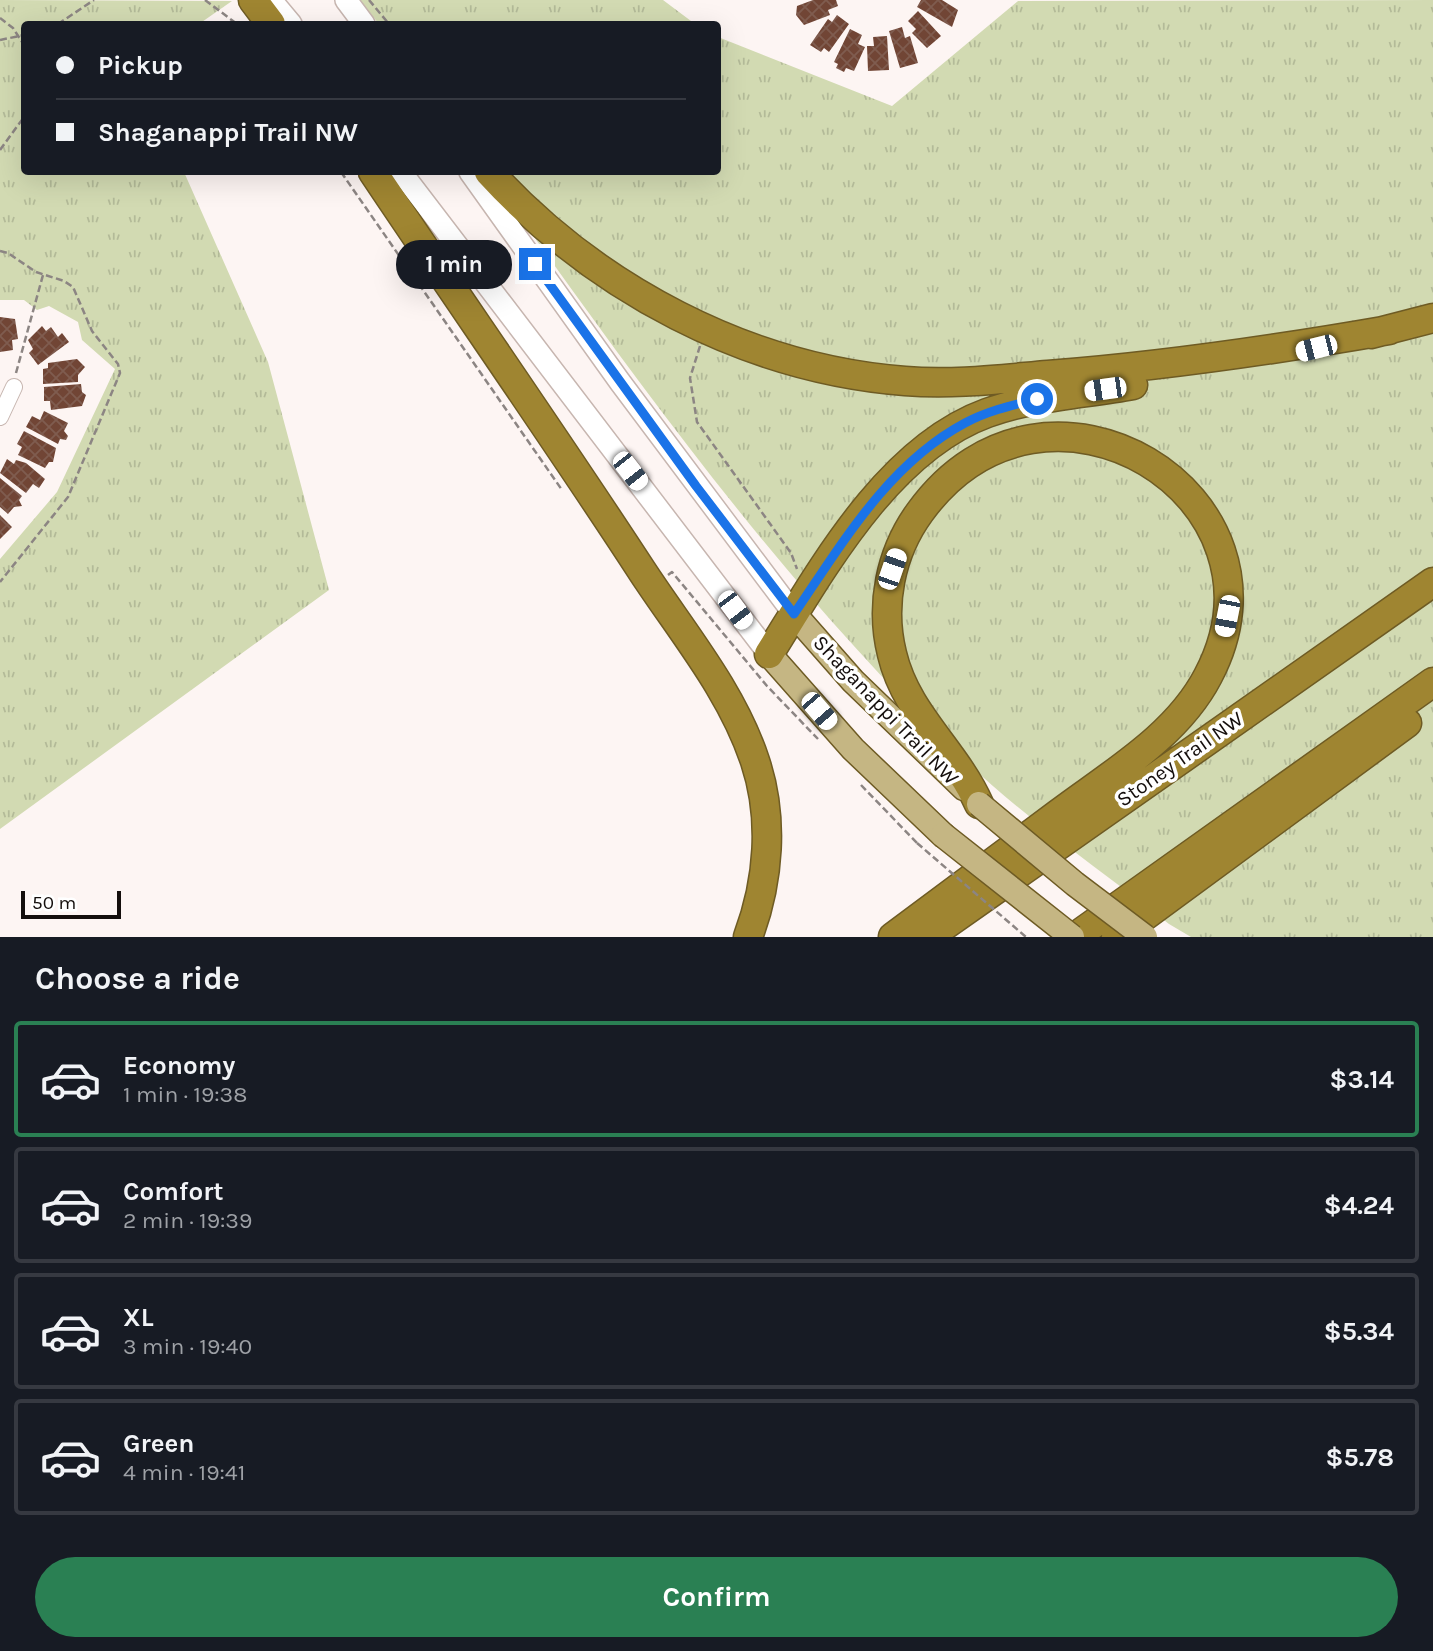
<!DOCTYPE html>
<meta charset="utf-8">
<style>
body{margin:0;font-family:Karla,sans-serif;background:#20242c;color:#f1f3f6;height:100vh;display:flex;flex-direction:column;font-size:26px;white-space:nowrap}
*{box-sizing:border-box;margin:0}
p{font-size:23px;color:#9ea1a6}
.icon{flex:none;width:38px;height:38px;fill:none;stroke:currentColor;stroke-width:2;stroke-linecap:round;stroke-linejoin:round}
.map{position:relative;height:937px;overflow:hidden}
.sheet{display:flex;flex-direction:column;background:#171b24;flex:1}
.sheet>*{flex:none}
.banner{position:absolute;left:21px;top:21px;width:700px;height:154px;border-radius:7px;box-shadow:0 7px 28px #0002;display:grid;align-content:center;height:154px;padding:0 35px;background:#171b24}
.scale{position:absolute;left:21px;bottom:18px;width:100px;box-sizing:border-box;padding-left:7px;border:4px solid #140e0c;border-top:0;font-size:19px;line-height:24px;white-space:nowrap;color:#140e0c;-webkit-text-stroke:5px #fff;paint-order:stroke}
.end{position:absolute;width:32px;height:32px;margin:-16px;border:9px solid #1a73e8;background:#fff;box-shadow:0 0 0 4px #fff}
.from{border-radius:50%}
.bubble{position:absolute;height:49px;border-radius:24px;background:#171b24;box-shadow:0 7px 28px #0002;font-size:23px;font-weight:700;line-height:49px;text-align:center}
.car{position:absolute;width:21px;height:42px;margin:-21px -10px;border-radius:9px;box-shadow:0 0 5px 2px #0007;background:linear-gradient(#fff 24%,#345 0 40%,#fff 0 76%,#345 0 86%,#fff 0)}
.banner b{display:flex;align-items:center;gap:24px;height:66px;font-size:26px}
.banner b+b{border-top:2px solid #363941}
.banner i{width:18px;height:18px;background:#f1f3f6}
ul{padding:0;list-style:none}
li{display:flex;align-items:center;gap:21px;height:116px;margin:0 14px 10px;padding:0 21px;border:4px solid #363941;border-radius:7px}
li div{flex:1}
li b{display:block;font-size:26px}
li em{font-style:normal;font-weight:700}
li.selected{border-color:#2a8053}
li>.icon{width:63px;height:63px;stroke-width:1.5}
h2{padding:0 35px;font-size:32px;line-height:84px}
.primary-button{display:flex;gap:14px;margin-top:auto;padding:14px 35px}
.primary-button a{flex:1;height:80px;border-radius:42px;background:#2a8053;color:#fff;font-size:28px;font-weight:700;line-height:80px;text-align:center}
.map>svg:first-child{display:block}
.grass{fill:url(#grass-tufts)}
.building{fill:url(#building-cross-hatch)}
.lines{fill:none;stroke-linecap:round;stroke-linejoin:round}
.minor-casing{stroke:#c7b6b0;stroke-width:18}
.secondary-casing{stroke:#c7b6b0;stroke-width:24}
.primary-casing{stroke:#6e5b24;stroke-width:27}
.motorway-casing{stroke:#6e5b24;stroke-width:31}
.path{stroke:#8c8583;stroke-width:2.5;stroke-dasharray:7 3.5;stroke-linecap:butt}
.minor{stroke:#fff;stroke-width:16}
.secondary{stroke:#fff;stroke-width:21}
.primary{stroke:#c5b683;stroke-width:24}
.motorway{stroke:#9f8531;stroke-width:28}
.primary-bridge-casing{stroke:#6e5b24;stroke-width:27;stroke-linecap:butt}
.path-bridge{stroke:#8c8583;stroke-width:2.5;stroke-dasharray:7 3.5;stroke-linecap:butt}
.primary-bridge{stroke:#c5b683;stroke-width:24}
.route{stroke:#1a73e8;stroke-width:9}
.labels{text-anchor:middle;stroke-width:7;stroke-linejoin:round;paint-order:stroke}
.street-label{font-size:21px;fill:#140e0c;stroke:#fff}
</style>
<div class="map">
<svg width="1433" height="937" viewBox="0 0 1433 937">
<defs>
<pattern id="grass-tufts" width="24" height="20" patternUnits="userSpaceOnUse" patternTransform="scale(1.75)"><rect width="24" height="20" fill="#d2dab2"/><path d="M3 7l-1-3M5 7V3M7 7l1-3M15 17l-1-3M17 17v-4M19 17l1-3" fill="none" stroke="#b3ba98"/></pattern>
<pattern id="building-cross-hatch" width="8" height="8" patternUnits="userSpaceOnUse" patternTransform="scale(1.75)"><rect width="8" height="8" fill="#714535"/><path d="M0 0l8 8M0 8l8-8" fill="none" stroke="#7f5c4f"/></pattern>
</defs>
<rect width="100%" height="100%" fill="#fdf5f3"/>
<path class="grass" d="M0,0L232,1L199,24H24V172H184L268,362L329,590L0,829V559L57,492L115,369L82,340L78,322L49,306L37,310L24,300H0Z
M359,0H663L695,24H379Z
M1433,0V937H1191L1169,924C1098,868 1020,815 955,751C777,578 631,374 488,172H718V37L892,106L1018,1Z"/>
<path class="building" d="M813,0H836L838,6L828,10L830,15L804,25L796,15L797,6Z
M921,0H942L958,10L952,27L917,7Z
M918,11L941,36L927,48L912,33L916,29L908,21Z
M837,15L849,24L829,52L824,48L821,52L810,45L828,19L832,22Z
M902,27L905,38L910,36L918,63L900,68L889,31Z
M850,29L862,35L858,44L865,47L854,71L846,68L844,72L836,68L838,64L834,62Z
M887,36L889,70L868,71L867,46H874L873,37Z
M0,317L15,319L18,339L12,340L13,350L0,352Z
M42,326L46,331L51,327L58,337L62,333L69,342L38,365L29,353L33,349L28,340Z
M77,359L85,367L78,375V382L43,384V369L48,368V363Z
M81,384L82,392L86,395L82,406L51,410L50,401H44V387Z
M44,411L68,423L64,431L68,436L66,440L60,439L58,444L26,427L32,416L40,420Z
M24,431L56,448L53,462H49L45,468L18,455L22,447L17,444Z
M7,459L14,464L16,460L26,463L45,479L39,488L33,484L26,493L0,473Z
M0,478L22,496L19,500L22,506L14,507L8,514L0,507Z
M0,515L12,527L0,539Z"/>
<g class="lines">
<g class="minor-casing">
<path id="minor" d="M0,417L14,387"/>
</g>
<g class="secondary-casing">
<path id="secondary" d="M271,0L291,24
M346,0L364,24
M401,172L769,654
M470,172L620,382L794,614"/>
</g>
<g class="primary-casing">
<path id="primary" d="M794,614L853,681L964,788
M769,654L853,749L943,835"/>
</g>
<g class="motorway-casing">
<path id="motorway" d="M253,0L271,24
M373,172C462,305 554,436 642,571C682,632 732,691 755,761C774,818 769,881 748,937
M489,172C595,288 747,369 905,381C953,385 1001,379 1048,375C1166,366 1274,350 1389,330
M1371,334L1433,318
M769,654C822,569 888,449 987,413C1034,396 1084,394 1133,385
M893,937C948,896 1003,855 1058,814C1111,774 1177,736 1208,676C1303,497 1046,338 920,512C890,553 880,606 892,654C906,714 955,750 979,804
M928,937L1433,582
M1075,937L1433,682
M1116,937L1407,723"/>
</g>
<path class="path" d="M205,0L237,24
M369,0L389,24
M0,18L13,28L24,45
M58,24L94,0
M0,40L24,35
M0,150L24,117
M341,172L562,490
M0,251L8,253L36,272L64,281L73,287L92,331L118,364L120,373L68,497L0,582
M700,346L690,378L697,422L791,553L797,569
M16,373L43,275
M668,575L672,572L767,686L818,739
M861,785L917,843"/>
<use href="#minor" class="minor"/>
<use href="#secondary" class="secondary"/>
<use href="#primary" class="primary"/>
<use href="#motorway" class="motorway"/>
<g class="primary-bridge-casing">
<path id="primary-bridge" d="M979,804L1075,884L1145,937
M943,835L1072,937"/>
</g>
<path class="path-bridge" d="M917,843L1026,937"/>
<use href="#primary-bridge" class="primary-bridge"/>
</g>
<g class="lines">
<path class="route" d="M535,264L696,486L794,614C842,544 888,464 965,423C987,411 1013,405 1037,399"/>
</g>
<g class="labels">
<g class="street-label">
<text transform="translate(886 710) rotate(46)" y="7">Shaganappi Trail NW</text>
<text transform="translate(1180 759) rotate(-35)" y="7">Stoney Trail NW</text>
</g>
</g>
</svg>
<div class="scale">50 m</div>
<i class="end from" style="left:1037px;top:399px"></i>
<i class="end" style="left:535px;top:264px"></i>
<div class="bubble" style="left:396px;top:240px;width:116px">1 min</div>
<i class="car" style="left:1316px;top:348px;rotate:256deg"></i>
<i class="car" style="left:1105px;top:389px;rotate:262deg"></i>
<i class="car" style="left:630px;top:471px;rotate:142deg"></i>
<i class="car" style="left:892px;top:569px;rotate:19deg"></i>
<i class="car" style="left:735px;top:610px;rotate:143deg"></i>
<i class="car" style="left:1227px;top:616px;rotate:191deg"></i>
<i class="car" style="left:819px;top:711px;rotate:139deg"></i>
<div class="banner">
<b><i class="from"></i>Pickup</b>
<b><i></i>Shaganappi Trail NW</b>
</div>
</div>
<section class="sheet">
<h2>Choose a ride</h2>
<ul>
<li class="selected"><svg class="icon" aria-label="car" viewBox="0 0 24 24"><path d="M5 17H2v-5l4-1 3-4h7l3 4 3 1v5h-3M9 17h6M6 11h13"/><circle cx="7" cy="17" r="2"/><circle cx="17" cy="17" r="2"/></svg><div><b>Economy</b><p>1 min · 19:38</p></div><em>$3.14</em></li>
<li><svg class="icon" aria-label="car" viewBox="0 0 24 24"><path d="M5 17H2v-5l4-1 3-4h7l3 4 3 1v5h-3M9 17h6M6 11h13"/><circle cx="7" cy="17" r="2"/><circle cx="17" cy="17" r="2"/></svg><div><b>Comfort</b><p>2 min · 19:39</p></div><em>$4.24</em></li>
<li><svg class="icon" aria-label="car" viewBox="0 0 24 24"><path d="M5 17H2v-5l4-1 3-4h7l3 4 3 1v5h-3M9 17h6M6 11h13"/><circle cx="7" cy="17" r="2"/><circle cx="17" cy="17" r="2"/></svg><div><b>XL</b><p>3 min · 19:40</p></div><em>$5.34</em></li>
<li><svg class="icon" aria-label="car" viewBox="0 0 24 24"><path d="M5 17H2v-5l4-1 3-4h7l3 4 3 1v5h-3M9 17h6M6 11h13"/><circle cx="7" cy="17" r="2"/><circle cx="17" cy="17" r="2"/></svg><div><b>Green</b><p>4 min · 19:41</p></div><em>$5.78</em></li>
</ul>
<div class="primary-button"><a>Confirm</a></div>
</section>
